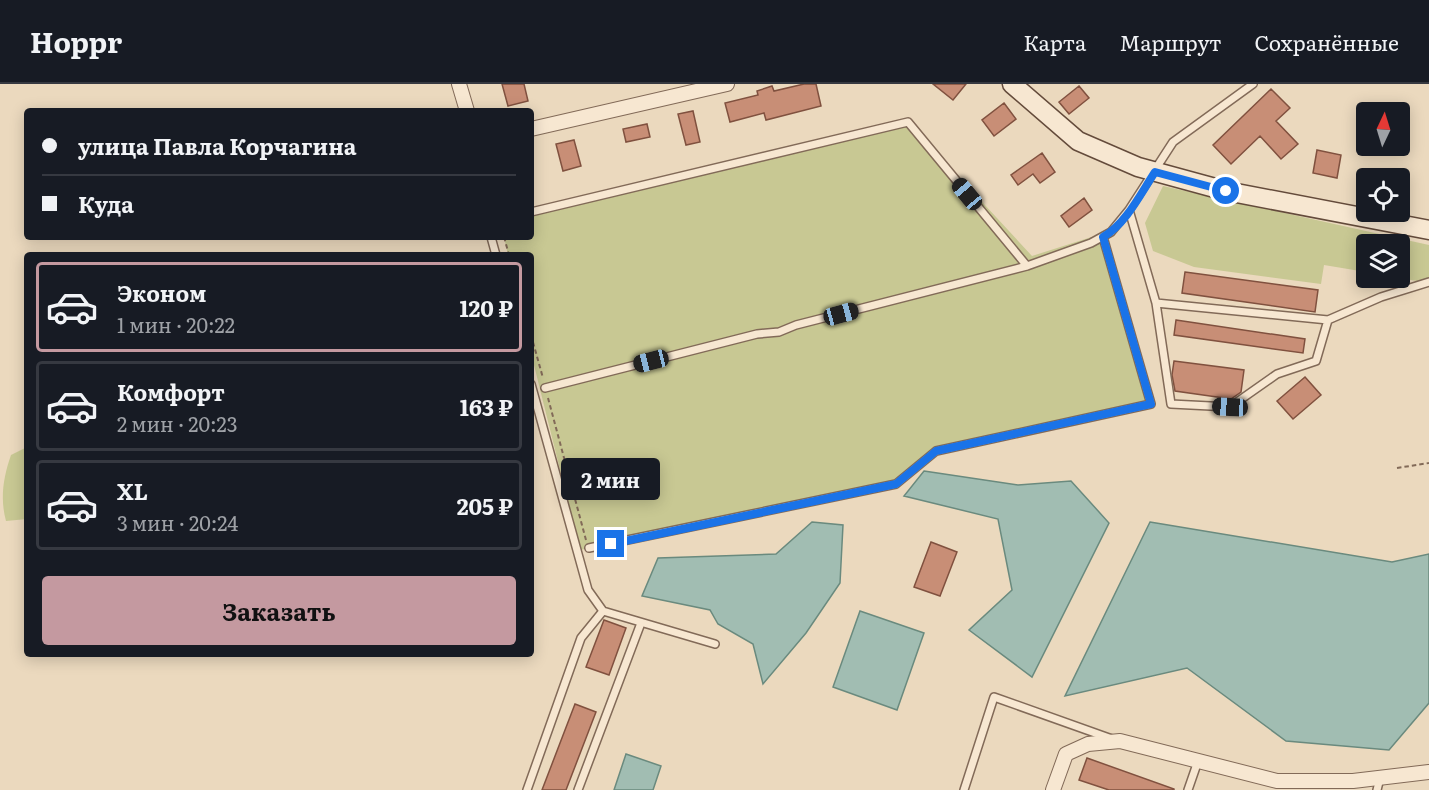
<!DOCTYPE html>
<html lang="ru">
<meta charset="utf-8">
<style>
body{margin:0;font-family:Literata,serif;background:#242831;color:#f1f3f6;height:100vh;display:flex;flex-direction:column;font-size:22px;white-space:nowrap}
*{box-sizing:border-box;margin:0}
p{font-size:20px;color:#9ea1a6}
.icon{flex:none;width:33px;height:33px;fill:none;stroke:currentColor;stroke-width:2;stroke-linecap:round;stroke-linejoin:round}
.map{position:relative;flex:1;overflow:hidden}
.drawer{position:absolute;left:24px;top:168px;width:510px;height:405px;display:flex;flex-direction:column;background:#171b24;border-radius:6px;box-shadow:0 3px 15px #0003}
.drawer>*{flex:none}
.hud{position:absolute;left:24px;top:24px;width:510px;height:132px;border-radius:6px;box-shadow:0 3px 15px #0003;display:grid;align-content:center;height:132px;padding:0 18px;background:#171b24}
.needle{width:39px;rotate:4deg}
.fabs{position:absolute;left:1356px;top:18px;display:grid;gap:12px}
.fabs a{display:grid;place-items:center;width:54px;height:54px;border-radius:6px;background:#171b24;box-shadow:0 3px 15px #0003;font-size:30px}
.end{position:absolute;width:27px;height:27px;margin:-14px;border:8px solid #1a73e8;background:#fff;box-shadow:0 0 0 3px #fff}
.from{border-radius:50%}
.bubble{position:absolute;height:42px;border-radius:6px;background:#171b24;box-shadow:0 3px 15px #0003;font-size:20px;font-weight:700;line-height:42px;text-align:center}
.car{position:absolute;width:18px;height:36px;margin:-18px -9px;border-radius:8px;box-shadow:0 0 4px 2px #0007;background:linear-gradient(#222 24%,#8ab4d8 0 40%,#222 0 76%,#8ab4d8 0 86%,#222 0)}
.hud b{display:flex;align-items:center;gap:21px;height:57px;font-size:22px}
.hud b+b{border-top:2px solid #363941}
.hud i{width:15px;height:15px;background:#f1f3f6}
ul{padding:10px 0 0;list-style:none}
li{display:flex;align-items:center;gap:18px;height:90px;margin:0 12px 9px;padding:0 6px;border:3px solid #363941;border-radius:6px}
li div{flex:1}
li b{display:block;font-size:22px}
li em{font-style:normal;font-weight:700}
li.selected{border-color:#c499a0}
li>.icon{width:54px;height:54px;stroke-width:1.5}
.button{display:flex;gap:12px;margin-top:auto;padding:12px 18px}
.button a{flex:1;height:69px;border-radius:6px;background:#c499a0;color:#111;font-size:24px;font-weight:700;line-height:69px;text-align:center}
header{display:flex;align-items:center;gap:36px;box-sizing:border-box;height:84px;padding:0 30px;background:#171b24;border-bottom:2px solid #363941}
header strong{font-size:28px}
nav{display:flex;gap:33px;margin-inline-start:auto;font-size:21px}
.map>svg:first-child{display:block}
.green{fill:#c8c893}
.water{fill:#a1bdb2;stroke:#6a8a7e;stroke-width:1.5}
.building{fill:#c88e76;stroke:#80513f;stroke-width:1.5}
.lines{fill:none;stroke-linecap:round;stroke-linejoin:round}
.lane-casing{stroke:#826a58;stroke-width:10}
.street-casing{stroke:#826a58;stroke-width:16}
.secondary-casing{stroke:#644b3b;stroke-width:21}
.path{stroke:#826a58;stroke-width:2;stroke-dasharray:4.5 3;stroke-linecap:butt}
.lane{stroke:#f7e7d1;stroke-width:7}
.street{stroke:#f7e7d1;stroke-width:14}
.secondary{stroke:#f7e7d1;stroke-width:18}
.route{stroke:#1a73e8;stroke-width:8}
</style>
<header>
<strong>Hoppr</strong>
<nav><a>Карта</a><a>Маршрут</a><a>Сохранённые</a></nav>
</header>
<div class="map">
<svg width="1429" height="706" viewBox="0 0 1429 706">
<rect width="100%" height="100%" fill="#ebd9be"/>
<path class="green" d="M908,38L1032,172L1101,150L1151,320L936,367L896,400L580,466L531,269V171H508L504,153H531V128Z
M1163,102L1429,161V199L1399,194L1400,160H1366V188L1324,181L1321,200L1194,183L1153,167L1145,139Z
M27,363V435L6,437C0,415 3,394 11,371Z"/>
<path class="water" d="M924,387L1018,401L1071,397L1109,439L1032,593L969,546L1012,506L998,435L904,412Z
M812,438L843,441L840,499L806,549L763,600L753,560L718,540L710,526L642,512L658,474L776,470Z
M1150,438L1392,478L1429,470V619L1389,666L1286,657L1187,584L1065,612Z
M860,527L924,549L897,626L833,603Z
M626,670L661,682L653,706H614Z"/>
<path class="building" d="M502,0H524L528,17L508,22Z
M804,0H816L821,22L766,36L764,29L730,38L725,19L758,11L757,7L772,2L774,7Z
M933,0H966L953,16Z
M1079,2L1089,14L1069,30L1059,18Z
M1271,5L1290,24L1276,37L1298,60L1281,75L1260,52L1231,80L1213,61Z
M1004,19L1016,35L994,52L982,36Z
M693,27L700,58L686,61L678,30Z
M647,40L650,53L626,58L623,45Z
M574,56L581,82L563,87L556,60Z
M1317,66L1341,71L1337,94L1313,89Z
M1042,69L1055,88L1040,99L1033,90L1018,101L1011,91Z
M1084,114L1092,126L1069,143L1061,132Z
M1185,188L1318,206L1315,228L1182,209Z
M1176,236L1305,255L1303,269L1174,251Z
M1174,277L1244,286L1241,308L1231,315L1175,307L1172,291Z
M1305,293L1321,311L1293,335L1277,317Z
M931,458L957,468L940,512L914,503Z
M604,536L626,544L609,591L586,583Z
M575,620L596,628L566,706H542Z
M1087,674L1174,705V706H1109L1079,696Z"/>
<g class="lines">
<g class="lane-casing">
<path id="lane" d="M531,128L908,38L1027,182
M491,153L496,171
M1156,219L1129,126L1173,58L1253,0
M1328,236L1316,277L1277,290L1230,323L1171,320L1156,219L1328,236L1381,213L1429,198
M531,300L588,506L603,527
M545,304L757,250L779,248L796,241L1027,182L1091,159L1111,148L1129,126
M589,464L896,400L936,367L1151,320L1103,153
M527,706L581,554L603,527L715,560
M578,706L641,539
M964,706L994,613L1112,655
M1188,706L1198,677
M1377,706L1380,694"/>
</g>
<g class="street-casing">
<path id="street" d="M459,0L467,27
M531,45L727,0
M1053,706L1066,670L1088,660L1120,657L1277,697H1353L1429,688"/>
</g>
<g class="secondary-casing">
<path id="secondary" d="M1012,0L1078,57L1138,83L1226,107L1429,146"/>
</g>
<path class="path" d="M504,153L509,171
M531,251L543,294
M548,314L586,456
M1397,384L1429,379"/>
<use href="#lane" class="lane"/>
<use href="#street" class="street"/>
<use href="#secondary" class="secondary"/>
</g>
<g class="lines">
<path class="route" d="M611,460L896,400L936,367L1151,320L1103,153C1126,140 1141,109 1155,88L1226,107"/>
</g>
</svg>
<div class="fabs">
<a><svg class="needle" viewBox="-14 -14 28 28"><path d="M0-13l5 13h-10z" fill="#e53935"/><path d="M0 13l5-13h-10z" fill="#9ea1a6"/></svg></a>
<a><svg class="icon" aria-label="locate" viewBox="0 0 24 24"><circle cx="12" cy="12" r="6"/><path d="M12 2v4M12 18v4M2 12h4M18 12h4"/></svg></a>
<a><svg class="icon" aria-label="layers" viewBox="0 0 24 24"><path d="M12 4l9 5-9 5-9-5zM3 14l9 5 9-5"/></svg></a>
</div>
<i class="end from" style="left:1226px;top:107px"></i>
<i class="end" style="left:611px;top:460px"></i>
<div class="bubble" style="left:561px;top:374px;width:99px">2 мин</div>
<i class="car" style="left:967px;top:110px;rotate:320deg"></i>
<i class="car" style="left:841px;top:230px;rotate:75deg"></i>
<i class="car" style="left:651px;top:277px;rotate:256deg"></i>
<i class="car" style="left:1230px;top:323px;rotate:273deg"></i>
<div class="hud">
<b><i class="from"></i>улица Павла Корчагина</b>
<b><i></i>Куда</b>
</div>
<section class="drawer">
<ul>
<li class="selected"><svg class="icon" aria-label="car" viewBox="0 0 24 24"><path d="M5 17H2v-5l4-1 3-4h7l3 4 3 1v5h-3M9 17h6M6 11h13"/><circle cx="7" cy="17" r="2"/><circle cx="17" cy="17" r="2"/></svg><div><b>Эконом</b><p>1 мин · 20:22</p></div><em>120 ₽</em></li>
<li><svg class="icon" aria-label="car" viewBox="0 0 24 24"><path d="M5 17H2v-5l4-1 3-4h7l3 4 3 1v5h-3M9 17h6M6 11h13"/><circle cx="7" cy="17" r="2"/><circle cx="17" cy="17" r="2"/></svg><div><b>Комфорт</b><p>2 мин · 20:23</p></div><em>163 ₽</em></li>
<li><svg class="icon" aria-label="car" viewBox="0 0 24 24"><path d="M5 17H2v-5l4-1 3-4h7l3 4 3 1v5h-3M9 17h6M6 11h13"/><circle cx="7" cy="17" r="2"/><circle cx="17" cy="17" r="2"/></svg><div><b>XL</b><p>3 мин · 20:24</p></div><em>205 ₽</em></li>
</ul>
<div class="button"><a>Заказать</a></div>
</section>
</div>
